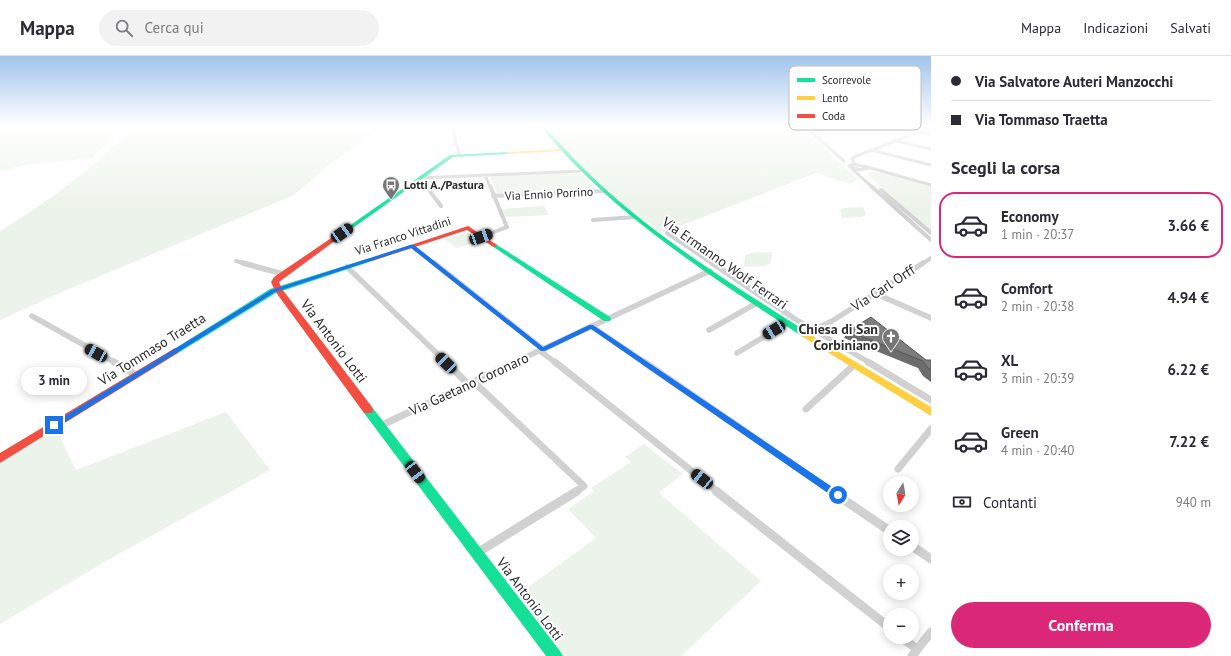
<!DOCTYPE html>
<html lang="it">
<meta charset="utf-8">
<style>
body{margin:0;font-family:"PT Sans",sans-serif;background:#f2f2f3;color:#2b2b33;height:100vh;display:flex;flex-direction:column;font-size:15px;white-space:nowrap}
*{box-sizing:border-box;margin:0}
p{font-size:13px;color:#7c7c81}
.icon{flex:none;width:22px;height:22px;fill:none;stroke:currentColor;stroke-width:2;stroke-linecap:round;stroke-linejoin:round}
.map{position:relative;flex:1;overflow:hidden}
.panel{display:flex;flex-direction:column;background:#fff;width:300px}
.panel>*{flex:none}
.guide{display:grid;align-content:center;height:88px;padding:0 20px;background:#fff}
.needle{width:26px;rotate:191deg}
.buttons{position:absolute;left:883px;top:420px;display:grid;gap:8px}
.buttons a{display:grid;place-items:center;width:36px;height:36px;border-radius:50%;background:#fff;box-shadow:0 2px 10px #0003;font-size:20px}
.end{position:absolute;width:18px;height:18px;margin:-9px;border:5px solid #1a73e8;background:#fff;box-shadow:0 0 0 2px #fff}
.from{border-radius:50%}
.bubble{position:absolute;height:28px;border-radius:14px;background:#fff;box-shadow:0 2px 10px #0003;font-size:13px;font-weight:700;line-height:28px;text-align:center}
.car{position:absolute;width:12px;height:24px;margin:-12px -6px;border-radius:5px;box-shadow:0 0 3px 1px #0007;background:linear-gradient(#222 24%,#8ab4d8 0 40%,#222 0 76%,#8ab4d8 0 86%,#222 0)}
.guide b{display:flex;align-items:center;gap:14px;height:38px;font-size:15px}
.guide b+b{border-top:1px solid #e1e1e2}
.guide i{width:10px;height:10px;background:#2b2b33}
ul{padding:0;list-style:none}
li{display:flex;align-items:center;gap:12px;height:66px;margin:0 8px 6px;padding:0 12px;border:2px solid transparent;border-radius:16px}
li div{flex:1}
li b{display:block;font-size:15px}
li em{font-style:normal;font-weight:700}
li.active{border-color:#db2777}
li>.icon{width:36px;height:36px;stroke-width:1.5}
h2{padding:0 20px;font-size:18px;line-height:48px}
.pay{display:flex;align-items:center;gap:10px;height:44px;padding:0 20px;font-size:15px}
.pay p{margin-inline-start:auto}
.primary-button{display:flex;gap:8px;margin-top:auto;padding:8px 20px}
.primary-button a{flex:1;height:46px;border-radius:24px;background:#db2777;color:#fff;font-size:16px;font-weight:700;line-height:46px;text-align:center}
header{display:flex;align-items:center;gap:24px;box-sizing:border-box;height:56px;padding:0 20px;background:#fff;border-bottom:1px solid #e1e1e2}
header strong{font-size:19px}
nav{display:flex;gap:22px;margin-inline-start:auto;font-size:14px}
.search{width:280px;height:36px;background:#f2f2f3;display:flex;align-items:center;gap:10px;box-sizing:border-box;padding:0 14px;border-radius:22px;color:#7c7c81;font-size:15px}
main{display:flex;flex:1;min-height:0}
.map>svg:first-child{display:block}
.green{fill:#ecf3ea}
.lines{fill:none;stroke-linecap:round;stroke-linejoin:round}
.street-far4{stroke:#d1d1d1;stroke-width:3}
.street-far3{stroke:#d1d1d1;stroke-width:4}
.street-far2{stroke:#d1d1d1;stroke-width:5.5}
.street-far1{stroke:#d1d1d1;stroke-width:7}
.street{stroke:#d1d1d1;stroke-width:9}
.fast{fill:#16e098;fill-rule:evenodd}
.slow{fill:#ffcf43;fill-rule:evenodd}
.jam{fill:#f24e42;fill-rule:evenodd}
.wall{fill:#6c6c6c}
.building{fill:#7d7d7d;stroke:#585858}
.route{fill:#1a73e8}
.labels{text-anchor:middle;stroke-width:4;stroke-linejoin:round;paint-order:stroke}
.far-poi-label{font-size:12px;font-weight:bold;fill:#2c2c2c;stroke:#fff;text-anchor:start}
.far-street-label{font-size:12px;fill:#2c2c2c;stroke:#fff}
.street-label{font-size:14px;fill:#2c2c2c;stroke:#fff}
.poi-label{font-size:14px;font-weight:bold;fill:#2c2c2c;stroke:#fff;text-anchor:end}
.key{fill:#fff;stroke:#c0c0c0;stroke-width:1}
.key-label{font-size:11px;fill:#2c2c2c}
</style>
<header>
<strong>Mappa</strong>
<div class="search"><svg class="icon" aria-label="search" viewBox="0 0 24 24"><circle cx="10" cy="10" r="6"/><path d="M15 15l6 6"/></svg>Cerca qui</div>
<nav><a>Mappa</a><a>Indicazioni</a><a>Salvati</a></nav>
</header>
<main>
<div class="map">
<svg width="931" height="600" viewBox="0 0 931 600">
<rect width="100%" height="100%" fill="#fff"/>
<path class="green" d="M0,70H127L91,102L25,109L0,115Z
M136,70H385L331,107L294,139L55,239L0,264V175C49,146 95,110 136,70Z
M544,70H799L857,122V124L850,128L816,117L662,177C619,145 579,112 544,70Z
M579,116L597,133L498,138L490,120Z
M872,116L885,117L931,131V175L869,120L867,117Z
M544,150L549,159L506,161L502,153Z
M863,151L866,159L861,161L842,162L840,154L844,152Z
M467,176L481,185L457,192L444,183Z
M772,196L771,207L765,210L744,211L745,199L750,197Z
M226,356L270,414L108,504L0,568V403L54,369L76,414Z
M644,388L683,418L659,437L761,525L681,600H564L517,539L596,482L568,453L594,435L591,432L631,406L625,401Z"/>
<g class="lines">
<path class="street-far4" d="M452,70L459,98
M804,70L844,105
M906,70L923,74
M919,76L931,78
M896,85L931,93
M871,94L931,109
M853,105L852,103L854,101L931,71
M854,108L868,112L860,114L849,110Z
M864,110L931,129
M850,111L872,131
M485,119L490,131
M420,122L580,115
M412,131H427"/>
<path class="street-far3" d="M871,130L931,184
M407,131L426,130L441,150
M881,134L931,177
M493,140L604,135
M593,164L635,161
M667,177L713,208
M481,181L507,171L490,130
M412,190L435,208
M236,205L247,208
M922,208L931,202"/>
<path class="street-far2" d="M243,207L283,218
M434,207L543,293
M712,207L795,263L870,307
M347,211L447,307
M874,237L931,262
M32,260L116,307
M591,270L646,307
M709,274L757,247
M814,274L832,265L923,207
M540,295L556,307
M737,297L787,267
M513,307L710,215"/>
<path class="street-far1" d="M114,306L136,319
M446,306L468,328
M555,306L718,436
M644,306L833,436
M868,306L931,344
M474,326L584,430L575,436
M806,353L854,309
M380,370L515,306
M898,413L931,373"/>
<path class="street" d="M716,435L890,572
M831,435L890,475
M912,490L931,503
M477,497L577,435
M901,581L917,593
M912,600L931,576"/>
<path class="fast" d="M540,70H544C563,91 581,111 601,129C664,187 738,232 809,277L810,279L809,281H803C709,219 612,158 540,70Z
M508,96L510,97V98L453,101L350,174L345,173L450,99Z
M494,187L610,261L611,263L610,265H604L492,190L491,189Z
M370,202L374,204L372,205L276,237L178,297L175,298L171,295L270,233Z
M368,350L372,351L560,595L563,600H546L364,357L363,354L364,351Z"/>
<path class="slow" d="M560,93H562V95L508,98L506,97L508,96Z
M806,276L931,351V360L803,281L802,279Z"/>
<path class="jam" d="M468,170L497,189L494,191L492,190L467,174L372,205H368L366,204Z
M346,172L351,173L279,226L282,233L372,351L373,354L372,357H364L275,235L271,226L274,221Z
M175,292L179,295L178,297L0,407V397Z"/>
</g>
<path class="wall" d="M848,275L926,304H931V326L923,320L918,312L844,282Z"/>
<path class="building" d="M871,261L926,304H931V314L928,312L923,305L848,275Z"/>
<linearGradient id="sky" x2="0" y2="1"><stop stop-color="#a1c4ec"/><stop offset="0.45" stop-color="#fff"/><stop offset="1" stop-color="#fff" stop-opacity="0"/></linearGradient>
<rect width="931" height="154" fill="url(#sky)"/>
<path class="route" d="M410,189H414L543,291L589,269H593L841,437L842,439L841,442H835L591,273L545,295H541L411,192L275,236L57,371L54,372L50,369L271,234Z"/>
<defs>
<g id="bus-pin" transform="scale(0.9)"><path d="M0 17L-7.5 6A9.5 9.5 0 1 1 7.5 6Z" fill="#767676" stroke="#fff"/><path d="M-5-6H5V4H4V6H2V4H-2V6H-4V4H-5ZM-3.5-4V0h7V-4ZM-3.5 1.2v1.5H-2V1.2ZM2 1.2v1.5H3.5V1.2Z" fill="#fff"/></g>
<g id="church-pin" transform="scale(0.9)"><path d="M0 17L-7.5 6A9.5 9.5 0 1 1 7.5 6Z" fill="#767676" stroke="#fff"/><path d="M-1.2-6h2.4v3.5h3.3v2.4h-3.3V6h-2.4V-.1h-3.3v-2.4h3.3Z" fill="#fff"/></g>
</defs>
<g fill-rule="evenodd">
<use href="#bus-pin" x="391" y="129"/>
<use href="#church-pin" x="891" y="281"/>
</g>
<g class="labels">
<g class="far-poi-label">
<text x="404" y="133">Lotti A./Pastura</text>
</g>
<g class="far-street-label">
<text transform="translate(549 138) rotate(-3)" y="4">Via Ennio Porrino</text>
<text transform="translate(403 180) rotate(-18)" y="4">Via Franco Vittadini</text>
</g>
<g class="street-label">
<text transform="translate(725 207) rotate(35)" y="5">Via Ermanno Wolf Ferrari</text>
<text transform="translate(883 232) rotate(-33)" y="5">Via Carl Orff</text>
<text transform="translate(334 285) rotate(53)" y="5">Via Antonio Lotti</text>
<text transform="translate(152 293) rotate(-32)" y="5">Via Tommaso Traetta</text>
<text transform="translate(469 328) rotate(-25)" y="5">Via Gaetano Coronaro</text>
<text transform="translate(530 543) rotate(53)" y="5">Via Antonio Lotti</text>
</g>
<g class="poi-label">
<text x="878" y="278">Chiesa di San<tspan x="878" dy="16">Corbiniano</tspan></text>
</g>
</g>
<rect x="789" y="10" width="132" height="64" rx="6" class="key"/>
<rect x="797" y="22" width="18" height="4" fill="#16e098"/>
<rect x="797" y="40" width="18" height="4" fill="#ffcf43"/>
<rect x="797" y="58" width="18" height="4" fill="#f24e42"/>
<g class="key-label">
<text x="822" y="28">Scorrevole</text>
<text x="822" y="46">Lento</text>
<text x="822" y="64">Coda</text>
</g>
</svg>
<div class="buttons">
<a><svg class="needle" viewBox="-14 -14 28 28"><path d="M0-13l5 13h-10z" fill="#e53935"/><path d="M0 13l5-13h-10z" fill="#7c7c81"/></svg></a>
<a><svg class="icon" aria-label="layers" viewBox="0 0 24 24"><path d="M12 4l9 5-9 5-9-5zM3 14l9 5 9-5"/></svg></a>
<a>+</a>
<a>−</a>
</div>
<i class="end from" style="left:838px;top:439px"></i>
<i class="end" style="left:54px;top:369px"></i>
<div class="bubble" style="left:21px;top:311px;width:66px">3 min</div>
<i class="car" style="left:342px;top:177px;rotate:55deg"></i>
<i class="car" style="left:481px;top:181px;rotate:70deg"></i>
<i class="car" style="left:774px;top:274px;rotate:239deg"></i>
<i class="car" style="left:96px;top:297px;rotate:299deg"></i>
<i class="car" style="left:446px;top:307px;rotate:314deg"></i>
<i class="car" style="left:415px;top:416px;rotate:143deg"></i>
<i class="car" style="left:702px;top:423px;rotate:308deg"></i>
</div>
<section class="panel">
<div class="guide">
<b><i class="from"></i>Via Salvatore Auteri Manzocchi</b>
<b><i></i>Via Tommaso Traetta</b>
</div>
<h2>Scegli la corsa</h2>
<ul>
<li class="active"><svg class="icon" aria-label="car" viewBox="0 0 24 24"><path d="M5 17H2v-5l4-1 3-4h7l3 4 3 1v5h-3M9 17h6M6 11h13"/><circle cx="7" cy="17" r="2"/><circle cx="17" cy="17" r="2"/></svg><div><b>Economy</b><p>1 min · 20:37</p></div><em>3.66 €</em></li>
<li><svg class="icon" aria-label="car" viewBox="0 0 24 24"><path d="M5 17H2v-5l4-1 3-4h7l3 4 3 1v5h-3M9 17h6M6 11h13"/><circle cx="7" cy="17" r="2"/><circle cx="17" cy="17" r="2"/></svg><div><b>Comfort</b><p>2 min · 20:38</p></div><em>4.94 €</em></li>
<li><svg class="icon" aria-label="car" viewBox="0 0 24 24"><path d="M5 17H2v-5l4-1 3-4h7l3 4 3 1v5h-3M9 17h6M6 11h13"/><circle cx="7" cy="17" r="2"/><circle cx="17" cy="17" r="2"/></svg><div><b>XL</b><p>3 min · 20:39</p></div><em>6.22 €</em></li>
<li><svg class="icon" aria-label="car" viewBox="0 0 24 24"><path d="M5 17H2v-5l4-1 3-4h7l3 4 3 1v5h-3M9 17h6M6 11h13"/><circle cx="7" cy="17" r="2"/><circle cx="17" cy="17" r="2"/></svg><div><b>Green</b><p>4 min · 20:40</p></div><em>7.22 €</em></li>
</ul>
<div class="pay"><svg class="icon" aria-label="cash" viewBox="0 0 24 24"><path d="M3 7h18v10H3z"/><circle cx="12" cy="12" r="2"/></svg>Contanti<p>940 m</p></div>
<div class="primary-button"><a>Conferma</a></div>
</section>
</main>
